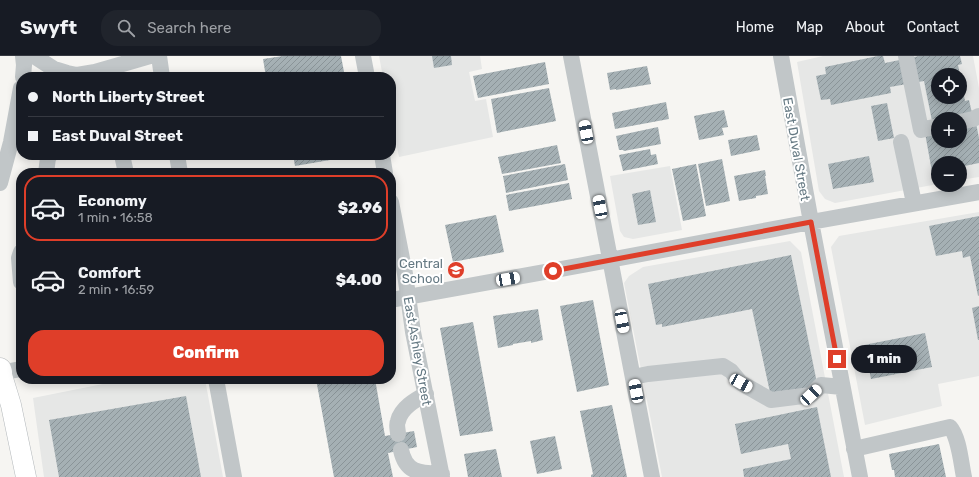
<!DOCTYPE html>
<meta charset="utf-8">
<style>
body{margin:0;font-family:Rubik,sans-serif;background:#20242c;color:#f1f3f6;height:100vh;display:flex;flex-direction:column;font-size:15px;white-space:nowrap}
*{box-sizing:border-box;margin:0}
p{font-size:13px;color:#9ea1a6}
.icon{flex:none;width:22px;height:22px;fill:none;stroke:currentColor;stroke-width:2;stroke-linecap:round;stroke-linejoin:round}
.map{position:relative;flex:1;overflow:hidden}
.panel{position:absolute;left:16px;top:112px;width:380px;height:216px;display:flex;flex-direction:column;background:#171b24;border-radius:16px;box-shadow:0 2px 10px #0003}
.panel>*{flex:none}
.guide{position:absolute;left:16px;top:16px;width:380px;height:88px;border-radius:16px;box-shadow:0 2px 10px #0003;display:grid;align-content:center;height:88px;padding:0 12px;background:#171b24}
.tools{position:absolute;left:931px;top:12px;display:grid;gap:8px}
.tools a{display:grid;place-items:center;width:36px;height:36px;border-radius:50%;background:#171b24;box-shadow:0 2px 10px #0003;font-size:20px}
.end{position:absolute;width:18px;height:18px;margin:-9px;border:5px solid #df3e29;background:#fff;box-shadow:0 0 0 2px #fff}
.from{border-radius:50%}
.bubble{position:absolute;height:28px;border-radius:14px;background:#171b24;box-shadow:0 2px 10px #0003;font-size:13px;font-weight:800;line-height:28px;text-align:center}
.car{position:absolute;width:12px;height:24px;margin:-12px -6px;border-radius:5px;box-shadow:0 0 3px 1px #0007;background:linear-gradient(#fff 24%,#345 0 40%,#fff 0 76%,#345 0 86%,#fff 0)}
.guide b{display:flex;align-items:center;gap:14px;height:38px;font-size:15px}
.guide b+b{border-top:1px solid #363941}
.guide i{width:10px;height:10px;background:#f1f3f6}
ul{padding:7px 0 0;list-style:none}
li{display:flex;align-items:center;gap:12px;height:66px;margin:0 8px 6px;padding:0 4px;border:2px solid transparent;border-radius:16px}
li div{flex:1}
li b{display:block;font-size:15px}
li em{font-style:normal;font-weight:800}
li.current{border-color:#df3e29}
li>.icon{width:36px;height:36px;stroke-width:1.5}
.action{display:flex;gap:8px;margin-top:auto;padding:8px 12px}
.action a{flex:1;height:46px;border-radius:16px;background:#df3e29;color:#fff;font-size:16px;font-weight:800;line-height:46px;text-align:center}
header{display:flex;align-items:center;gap:24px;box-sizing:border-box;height:56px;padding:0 20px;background:#171b24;border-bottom:1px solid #363941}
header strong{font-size:19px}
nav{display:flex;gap:22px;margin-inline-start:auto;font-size:14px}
.search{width:280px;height:36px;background:#20242c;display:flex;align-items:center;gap:10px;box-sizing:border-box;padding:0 14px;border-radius:16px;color:#9ea1a6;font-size:15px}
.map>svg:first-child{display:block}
.built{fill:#e6e7e6;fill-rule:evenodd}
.building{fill:url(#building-hatch)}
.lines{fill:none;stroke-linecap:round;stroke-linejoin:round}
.major-casing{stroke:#b4b9bc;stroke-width:21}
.highway-casing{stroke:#b4b8ba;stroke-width:23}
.minor{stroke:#c1c6c8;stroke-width:16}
.major{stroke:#fff;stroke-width:20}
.highway{stroke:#fff;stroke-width:22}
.route{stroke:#df3e29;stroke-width:5}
.labels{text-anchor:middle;stroke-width:4;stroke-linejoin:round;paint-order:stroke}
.street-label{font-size:13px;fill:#657983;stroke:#fff}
.poi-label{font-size:13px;fill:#657983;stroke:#fff;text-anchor:end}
</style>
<header>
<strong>Swyft</strong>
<div class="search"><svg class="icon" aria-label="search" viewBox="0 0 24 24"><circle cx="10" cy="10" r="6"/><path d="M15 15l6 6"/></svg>Search here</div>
<nav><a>Home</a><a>Map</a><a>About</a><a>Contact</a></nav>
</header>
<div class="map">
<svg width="979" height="421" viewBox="0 0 979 421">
<defs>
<pattern id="building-hatch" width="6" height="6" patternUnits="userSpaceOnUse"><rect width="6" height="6" fill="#a5b0b4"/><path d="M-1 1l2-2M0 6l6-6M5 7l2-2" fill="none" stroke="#8a9498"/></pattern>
</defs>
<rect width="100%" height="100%" fill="#f6f5f2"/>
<path class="built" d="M379,0H480L482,13L469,16L475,45L486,43L493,81L399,101L391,60V21H383Z
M823,0H973L979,32V121L960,124V107H938V128L835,147L825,143L819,135L797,6ZM938,19H960V41H938ZM938,63H960V85H938Z
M670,110L682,174L633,183L624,181L620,175L610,120Z
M979,156V320L938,328L942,350L865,369L831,191L839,180Z
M790,185L801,196L844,421H662L624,227L629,220L643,211Z
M128,323H205L223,421H44L33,342Z"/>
<path class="building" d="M283,0H341L345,21H266L263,3Z
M432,0H451L452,9L434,12Z
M878,0H883L885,7L919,0H960L962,8L958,9L960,19H938V41H960V24H961L965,45L969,44L972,57L942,63H938L932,65L924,25L890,31L891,37L831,49L830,43L821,44L816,20L826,18L825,11Z
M545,6L549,28L478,42L473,20Z
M647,10L651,28L616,34V33L610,34L607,17Z
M549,32L556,65L497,77L491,43Z
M666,46L669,63L615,73L612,57Z
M887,47L894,82L878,85L871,50Z
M724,54L728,71L722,72L724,79L699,84L694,60Z
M976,67L979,82V107L960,111V107H938V115L932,116L925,77L938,75V85H960V71Z
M658,71L661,88L624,95L623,94H619L616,80Z
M757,79L760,94L731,100L728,84Z
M557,89L561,107L502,118L498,101Z
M650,93L651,99L656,98L658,108L623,115L619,99Z
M293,99H329L330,104L295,110Z
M869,100L874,126L833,133L828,108Z
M722,103L730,145L706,150L698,108Z
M565,108L568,124L506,137L503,120Z
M696,108L706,160L683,165L672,113Z
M765,114L766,120H765L768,138L756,140V142L739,145L734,120Z
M569,127L572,143L509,155L506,139Z
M650,134L656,166L638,169L632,138Z
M496,159L504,196L453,206L445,169Z
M979,160V239L978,240L970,200L963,202L962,195L936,200L929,170Z
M791,199L818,332L771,341L752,253L662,271V268L656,269L648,228Z
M593,244L609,329L577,336L560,250Z
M979,250V284H978L972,252Z
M538,253L543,284L531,287V285L513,288V289L498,292L493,260Z
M473,266L493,375L460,380L440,272Z
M925,277L932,311L871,323L864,289Z
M316,323H375L385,380L414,375L417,391L388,397L393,421H334Z
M186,340L201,421H59L49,364Z
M612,349L627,421H591V419L593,418L580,355Z
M817,351L831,421H744L743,413L791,403L788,388L741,398L735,368Z
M555,380L562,413L537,418L530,385Z
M939,388L946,421H895L894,414H892L889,398Z
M496,393L502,421H468L464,398Z"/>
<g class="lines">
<g class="major-casing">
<path id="major" d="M1,316L11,349L26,421"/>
</g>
<g class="highway-casing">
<path id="highway" d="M0,313L1,316"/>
</g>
<path class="minor" d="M34,0L54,13L67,17L77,19L95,16L150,0
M159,0L162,21
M363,0L367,21
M571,0L652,421
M781,0L811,166L860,421
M906,0L921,74L938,70
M23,21L24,9L23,0
M960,66L973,63L979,60
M901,86L914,147
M122,99L126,117
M177,99L180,117
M382,99L385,117
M46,117L48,102L50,99
M0,127L11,86L21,32
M391,146L405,218L413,276L442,421
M21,196L19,202L21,226
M391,244L583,209L811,166L979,136
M0,317L21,313
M633,321L648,318L723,310L731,315L741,327L771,344L811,339L821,329L842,331
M216,323L234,421
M398,378C398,374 396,369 398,365C401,352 415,344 426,338
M854,393L950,371C959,381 961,407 964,421
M401,394C406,418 421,417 442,418"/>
<use href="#major" class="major"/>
<use href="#highway" class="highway"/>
</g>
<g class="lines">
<path class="route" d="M553,215L811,166L837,303"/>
</g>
<defs>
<g id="school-disc" transform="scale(0.9)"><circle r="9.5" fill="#df3e29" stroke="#fff"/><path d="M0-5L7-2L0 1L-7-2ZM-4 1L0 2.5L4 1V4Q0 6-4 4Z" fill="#fff"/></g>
</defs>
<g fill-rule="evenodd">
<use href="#school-disc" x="456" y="214"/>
</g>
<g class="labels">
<g class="street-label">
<text transform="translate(797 93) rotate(80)" y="5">East Duval Street</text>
<text transform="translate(418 295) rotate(80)" y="5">East Ashley Street</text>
</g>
<g class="poi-label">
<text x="443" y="212">Central<tspan x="443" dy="15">School</tspan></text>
</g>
</g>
</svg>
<div class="tools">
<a><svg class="icon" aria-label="locate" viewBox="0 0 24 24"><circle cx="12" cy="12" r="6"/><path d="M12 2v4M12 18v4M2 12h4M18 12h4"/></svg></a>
<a>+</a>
<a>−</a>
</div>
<i class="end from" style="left:553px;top:215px"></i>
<i class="end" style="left:837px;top:303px"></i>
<div class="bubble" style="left:851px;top:289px;width:66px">1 min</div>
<i class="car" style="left:586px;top:76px;rotate:349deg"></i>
<i class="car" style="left:600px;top:151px;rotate:349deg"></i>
<i class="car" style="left:508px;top:223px;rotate:80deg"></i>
<i class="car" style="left:622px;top:265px;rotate:169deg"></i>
<i class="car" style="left:741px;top:327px;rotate:119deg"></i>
<i class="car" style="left:636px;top:335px;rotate:349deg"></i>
<i class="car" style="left:811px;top:339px;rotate:47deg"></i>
<div class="guide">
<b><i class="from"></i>North Liberty Street</b>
<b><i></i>East Duval Street</b>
</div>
<section class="panel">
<ul>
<li class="current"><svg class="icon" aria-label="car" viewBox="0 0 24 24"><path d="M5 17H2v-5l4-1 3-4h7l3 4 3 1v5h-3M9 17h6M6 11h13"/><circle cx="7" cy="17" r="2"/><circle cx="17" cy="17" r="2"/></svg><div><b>Economy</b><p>1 min · 16:58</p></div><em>$2.96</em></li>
<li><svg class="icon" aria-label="car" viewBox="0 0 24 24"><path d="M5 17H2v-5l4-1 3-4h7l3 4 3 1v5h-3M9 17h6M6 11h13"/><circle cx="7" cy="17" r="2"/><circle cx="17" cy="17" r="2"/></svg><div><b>Comfort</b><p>2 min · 16:59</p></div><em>$4.00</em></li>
</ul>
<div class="action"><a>Confirm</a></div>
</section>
</div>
